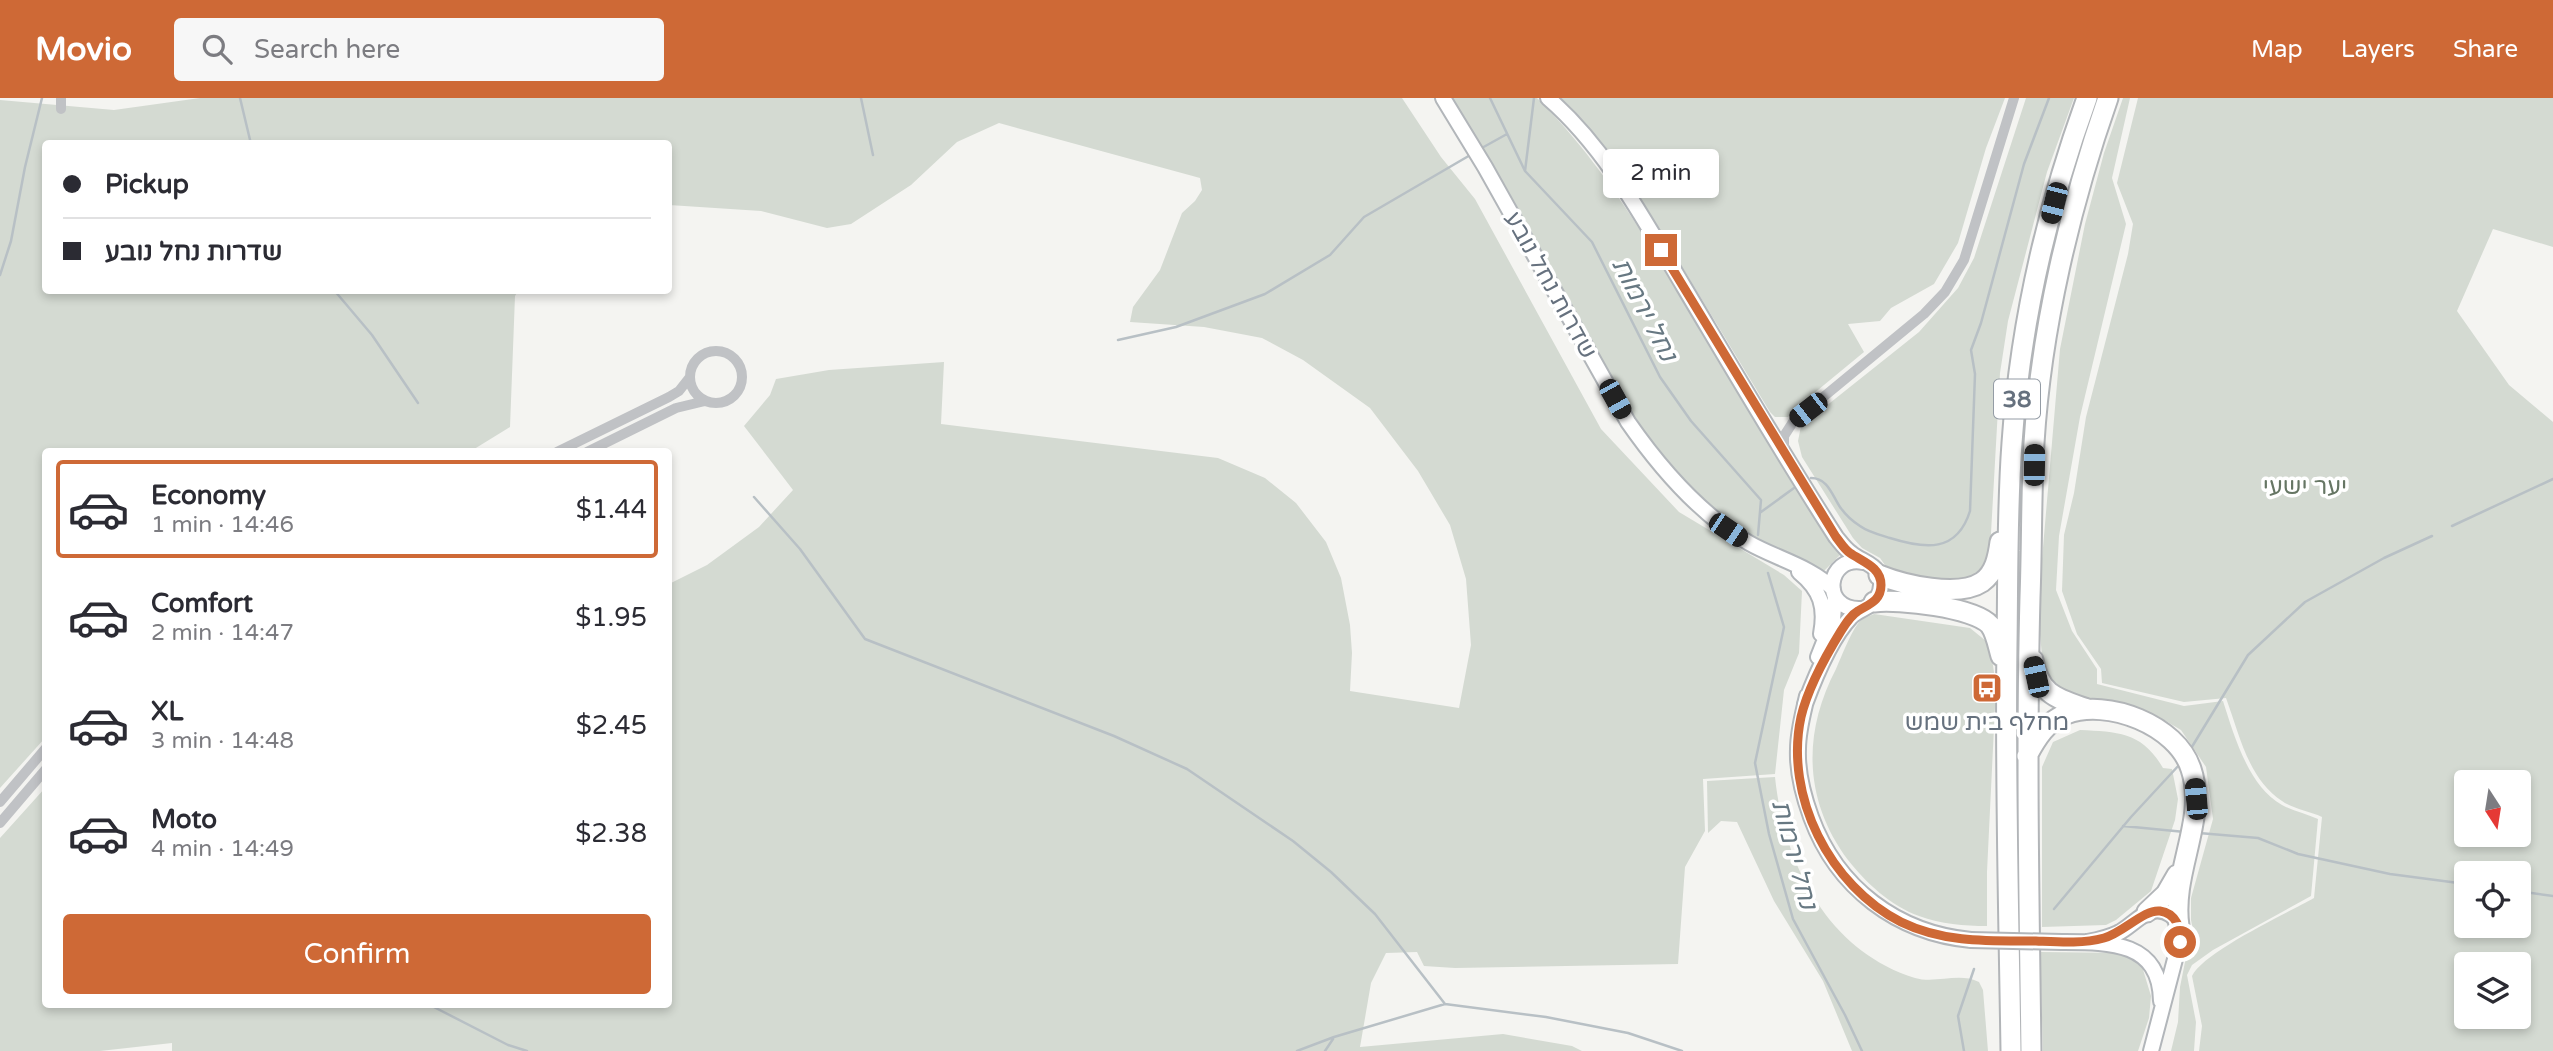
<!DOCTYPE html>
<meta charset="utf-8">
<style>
body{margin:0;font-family:"Varela Round","Noto Sans Hebrew",sans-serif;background:#f7f7f7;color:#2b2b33;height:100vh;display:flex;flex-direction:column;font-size:26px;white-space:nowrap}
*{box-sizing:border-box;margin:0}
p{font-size:23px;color:#7c7c81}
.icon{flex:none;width:38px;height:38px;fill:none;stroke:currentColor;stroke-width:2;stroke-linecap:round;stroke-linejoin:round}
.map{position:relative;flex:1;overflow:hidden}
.sheet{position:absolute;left:42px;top:350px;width:630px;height:560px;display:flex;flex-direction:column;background:#fff;border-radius:7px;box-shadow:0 4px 10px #0003}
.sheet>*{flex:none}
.top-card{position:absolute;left:42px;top:42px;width:630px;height:154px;border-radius:7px;box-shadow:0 4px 10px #0003;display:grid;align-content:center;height:154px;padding:0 21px;background:#fff}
.needle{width:46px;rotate:168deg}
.buttons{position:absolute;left:2454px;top:672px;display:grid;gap:14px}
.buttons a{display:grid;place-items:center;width:77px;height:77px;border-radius:7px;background:#fff;box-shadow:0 4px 10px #0003;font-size:35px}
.end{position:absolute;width:32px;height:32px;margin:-16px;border:9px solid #ce6936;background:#fff;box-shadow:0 0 0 4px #fff}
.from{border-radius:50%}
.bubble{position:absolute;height:49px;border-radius:7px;background:#fff;box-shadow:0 4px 10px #0003;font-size:23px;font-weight:600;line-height:49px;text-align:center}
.car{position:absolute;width:21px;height:42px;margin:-21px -10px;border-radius:9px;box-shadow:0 0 5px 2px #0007;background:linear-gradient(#222 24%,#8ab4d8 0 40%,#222 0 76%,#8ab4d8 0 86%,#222 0)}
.top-card b{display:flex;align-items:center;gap:24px;height:66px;font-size:26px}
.top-card b+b{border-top:2px solid #e1e1e2}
.top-card i{width:18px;height:18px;background:#2b2b33}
ul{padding:12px 0 0;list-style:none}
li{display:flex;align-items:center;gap:21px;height:98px;margin:0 14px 10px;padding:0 7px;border:4px solid transparent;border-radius:7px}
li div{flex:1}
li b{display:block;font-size:26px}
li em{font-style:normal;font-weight:600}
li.active{border-color:#ce6936}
li>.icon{width:63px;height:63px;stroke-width:1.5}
.action{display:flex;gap:14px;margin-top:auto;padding:14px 21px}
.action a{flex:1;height:80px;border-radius:7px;background:#ce6936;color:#fff;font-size:28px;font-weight:600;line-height:80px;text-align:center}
header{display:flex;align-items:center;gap:42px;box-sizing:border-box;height:98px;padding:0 35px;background:#ce6936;color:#fff}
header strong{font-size:33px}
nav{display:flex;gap:38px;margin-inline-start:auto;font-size:24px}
.search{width:490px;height:63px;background:#f7f7f7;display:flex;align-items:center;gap:18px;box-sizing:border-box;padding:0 24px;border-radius:7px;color:#7c7c81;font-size:26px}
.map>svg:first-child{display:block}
.green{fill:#d4dad2;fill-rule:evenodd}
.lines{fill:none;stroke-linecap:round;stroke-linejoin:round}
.stream{stroke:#b8c0c5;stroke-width:2.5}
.secondary-casing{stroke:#b2b6ba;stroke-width:18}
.highway-casing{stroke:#b2b5b8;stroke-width:23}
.street{stroke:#c0c2c5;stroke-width:10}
.secondary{stroke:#fff;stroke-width:14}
.highway{stroke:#fff;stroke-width:19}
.secondary-bridge-casing{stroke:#b2b6ba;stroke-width:18;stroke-linecap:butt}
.secondary-bridge{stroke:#fff;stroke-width:14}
.route{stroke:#ce6936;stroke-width:9}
.labels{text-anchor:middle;stroke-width:7;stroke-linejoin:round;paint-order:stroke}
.shield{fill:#fff;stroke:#949ca5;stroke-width:2}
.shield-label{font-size:23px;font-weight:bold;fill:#66717e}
.street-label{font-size:24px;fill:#66717e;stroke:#fff}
.park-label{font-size:24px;fill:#667664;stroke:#fff}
.poi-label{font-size:24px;fill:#66717e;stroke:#fff}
.water-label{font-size:26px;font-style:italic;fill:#677882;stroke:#fff}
</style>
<header>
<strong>Movio</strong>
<div class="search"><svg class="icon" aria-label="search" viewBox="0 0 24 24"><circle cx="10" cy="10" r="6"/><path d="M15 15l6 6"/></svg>Search here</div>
<nav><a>Map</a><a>Layers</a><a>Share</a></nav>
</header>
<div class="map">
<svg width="2553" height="953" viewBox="0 0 2553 953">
<rect width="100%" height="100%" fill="#f4f4f1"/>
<path class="green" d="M200,0H1402L1441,59L1475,101L1601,331L1679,414L1784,477L1802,493L1799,555L1784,592L1775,676L1703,681L1705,733L1685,769L1678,866L1455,870L1424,868L1417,854L1386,855L1371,885L1360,949L1503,936L1572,948L1582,953H172V945L100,953H0V740L45,690L46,906H668L669,486L707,467L759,429L793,392L744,328L770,297L776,281L829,272L944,264L941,326L1218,360L1265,380L1296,405L1326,444L1341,480L1350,527L1352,555L1350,593L1459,610L1471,547L1466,481L1450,427L1418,373L1370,310L1303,262L1262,240L1204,229L1130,224L1133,209L1160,172L1182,115L1195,103L1202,92L1200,80L999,25L957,44L911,87L851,126L827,130L761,113L669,107L668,46H46V192L518,193L515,198L510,329L471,353L46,354L45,640L0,690V2L114,12Z
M1449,0H1537C1608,70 1656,158 1708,243C1751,315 1796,384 1843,454L1821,476L1728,427L1651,350Z
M1561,0H2005L1986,50L1958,145L1934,186L1891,210L1880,223L1848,226L1864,254L1807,301L1788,319H1775L1770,314L1638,96Z
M2026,0H2074L2047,74L2008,223L2000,275L1990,453L1985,467L1971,484L1915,482L1887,470L1880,460L1862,450L1853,440L1802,359L1798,343L1801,328L1919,234L1958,190L1974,160Z
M2123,0H2130L2112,80L2126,126L2080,319L2059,438L2056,492L2072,533L2097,571V586L2184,608L2223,603C2234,637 2248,688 2282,707C2293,713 2307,716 2318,721L2311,798L2213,852L2192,867L2187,877L2196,924L2194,953H2171L2178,924L2180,889L2186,859L2194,837L2191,822V800L2213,721L2206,669L2181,632L2159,619L2120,606L2074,600L2056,593L2043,568L2039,526L2041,473L2060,251L2085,126L2104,55Z
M2138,0H2553V149L2493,131L2457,213L2509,287L2553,324V953H2199L2202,928L2192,878C2203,854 2287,815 2314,800L2322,719C2309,713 2293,711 2282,703C2248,681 2239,635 2226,600L2184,604L2102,585L2101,571L2077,536L2062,493L2064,437L2074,395L2086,319L2128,156L2133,126L2117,85ZM2466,684H2518V737H2466ZM2466,775H2518V828H2466ZM2466,866H2518V919H2466Z
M1874,516L1970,530L1986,543L1991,554L1996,588L1987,774V828C1964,828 1941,826 1919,818C1891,808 1866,785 1848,762C1804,703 1802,636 1836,571C1842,558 1851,533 1860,523C1863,520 1870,518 1874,516Z
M2080,632C2119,634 2142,634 2163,670L2172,671L2178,701L2175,722L2151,793L2116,822L2106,827L2042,829V669L2053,644Z
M1775,679C1784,766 1827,852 1915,880C1936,886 1959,874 1979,884L1983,892L1988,953H1852L1823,883L1774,803L1737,724L1721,723L1708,735L1707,683Z
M2040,854L2127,855L2141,865L2151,898L2149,920L2138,953H2043Z"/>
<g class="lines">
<path class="stream" d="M240,0L251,46
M861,0L873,57
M1490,0L1525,73L1592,144L1660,279L1691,323L1761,402L1758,437
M1480,51L1507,36
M1525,73L1534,0
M0,177L11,143L25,69L42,0
M334,192L372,237L418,305
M1118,242L1176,229L1265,196L1330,157L1364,119L1472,56
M1811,380C1828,380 1832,397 1840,409C1845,416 1852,423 1860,428C1868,434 1880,437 1890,440C1925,451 1957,455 1970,413L1975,276L1971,252L1981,225L2024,66L2049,0
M754,399L800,451L865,541L1114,638L1187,671L1293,743L1331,774L1375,816L1445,906
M1761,414L1794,390
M2452,428L2553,381
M1768,475L1784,529L1755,665L1769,736L1793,821L1845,917L1862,953
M2190,652L2248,557L2305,504L2384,460L2432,438
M2123,728L2185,734
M2199,735L2258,740L2298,756L2390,776L2466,786
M2518,793L2553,798
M2054,811L2131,719L2180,666
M428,906L508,947L527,953
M1297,953L1334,939L1445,906L1546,919L1628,935L1682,953
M1325,953L1333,941
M1964,953L1958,918L1974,871"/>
<g class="secondary-casing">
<path id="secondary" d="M1443,0L1485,69L1628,324C1660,370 1699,416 1749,445C1775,460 1812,469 1833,491
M1548,0C1607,51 1645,124 1684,189C1734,273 1783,357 1836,439C1841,445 1845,451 1851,455C1859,462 1872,465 1878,474C1882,482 1882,492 1877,500C1871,510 1859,511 1851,519C1832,539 1815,579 1805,606
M1799,474C1821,492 1826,509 1821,536
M1860,511C1820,512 1826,457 1863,464
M1818,559L1833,521L1835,498
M1807,598C1803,616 1798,633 1798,651C1797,674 1803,697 1811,719C1837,790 1897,835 1971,842
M2062,844C2109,844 2160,843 2161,903
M2087,844C2098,842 2108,840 2118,835C2135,827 2150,802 2171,817C2179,823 2181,832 2180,842L2151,953"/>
</g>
<g class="highway-casing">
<path id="highway" d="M1879,477C1904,487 1958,500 1982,484C1995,475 1998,459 2000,444
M1874,504C1898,501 1974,509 1990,527C1996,535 1998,548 2001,558
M2033,562C2040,597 2056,600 2087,611
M2027,658C2036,641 2047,623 2066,616C2107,600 2177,627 2191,671C2208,721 2171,774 2179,828
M2147,814L2166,796L2177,777
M2011,953C2009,817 2005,682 2007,546C2008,479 2007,412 2012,345C2020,228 2047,110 2087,0
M2031,953C2029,801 2026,650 2030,499C2032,448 2031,396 2034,345C2041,231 2070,108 2108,0"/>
</g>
<path class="street" d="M61,0V11
M690 279a26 26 0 1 1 52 0a26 26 0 1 1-52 0Z
M557,354L669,299L679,293L690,279
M587,354L676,310L705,303
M1784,355V338L1793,324L1924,216L1945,194L1964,162L2014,0
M0,704L46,650
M0,725L46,671"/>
<use href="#secondary" class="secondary"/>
<use href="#highway" class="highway"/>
<g class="secondary-bridge-casing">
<path id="secondary-bridge" d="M1971,842L2062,844"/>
</g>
<use href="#secondary-bridge" class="secondary-bridge"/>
</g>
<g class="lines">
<path class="route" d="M1661,152L1836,439C1841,445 1844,451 1850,455C1863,464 1881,469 1881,487C1881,503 1869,506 1858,513C1851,517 1846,525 1841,533C1825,559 1808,589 1801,619C1784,698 1830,788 1901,824C1944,845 1989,843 2036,843C2058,844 2082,846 2104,840C2123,835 2144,811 2160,813C2175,815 2182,830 2180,844"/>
</g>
<defs>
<g id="bus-square" transform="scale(1.575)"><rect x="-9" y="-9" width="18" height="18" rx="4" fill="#ce6936" stroke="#fff"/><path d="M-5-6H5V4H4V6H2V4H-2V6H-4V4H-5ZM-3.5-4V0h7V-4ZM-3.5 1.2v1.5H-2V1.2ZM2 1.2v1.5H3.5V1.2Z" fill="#fff"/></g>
</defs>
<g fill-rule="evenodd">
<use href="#bus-square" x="1987" y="590"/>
</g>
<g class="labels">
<rect class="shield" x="1994" y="281.5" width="46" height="39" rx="5"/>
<g class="shield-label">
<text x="2017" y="309">38</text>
</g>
<g class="street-label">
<text transform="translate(1551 187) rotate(61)" y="8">שדרות נחל נובע</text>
</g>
<g class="park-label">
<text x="2305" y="396">יער ישעי</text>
</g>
<g class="poi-label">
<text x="1987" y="632">מחלף בית שמש</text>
</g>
<g class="water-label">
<text transform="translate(1645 211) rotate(63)" y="9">נחל ירמות</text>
<text transform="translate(1795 756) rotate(75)" y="9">נחל ירמות</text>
</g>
</g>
</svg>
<div class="buttons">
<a><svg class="needle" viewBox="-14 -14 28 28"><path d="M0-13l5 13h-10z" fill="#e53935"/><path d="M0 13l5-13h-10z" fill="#7c7c81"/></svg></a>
<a><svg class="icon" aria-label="locate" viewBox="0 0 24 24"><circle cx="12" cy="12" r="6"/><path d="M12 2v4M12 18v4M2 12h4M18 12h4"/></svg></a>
<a><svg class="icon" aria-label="layers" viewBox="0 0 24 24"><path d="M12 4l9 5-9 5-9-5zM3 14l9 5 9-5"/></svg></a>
</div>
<i class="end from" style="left:2180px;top:844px"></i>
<i class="end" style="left:1661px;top:152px"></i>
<div class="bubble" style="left:1603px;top:51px;width:116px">2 min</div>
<i class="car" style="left:2054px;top:105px;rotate:194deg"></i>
<i class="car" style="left:1615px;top:301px;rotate:151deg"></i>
<i class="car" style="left:1808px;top:312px;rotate:232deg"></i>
<i class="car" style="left:2034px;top:367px;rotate:1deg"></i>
<i class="car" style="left:1728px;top:432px;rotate:124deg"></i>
<i class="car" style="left:2036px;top:579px;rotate:348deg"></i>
<i class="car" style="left:2196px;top:701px;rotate:355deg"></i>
<div class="top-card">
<b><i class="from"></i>Pickup</b>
<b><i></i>שדרות נחל נובע</b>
</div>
<section class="sheet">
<ul>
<li class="active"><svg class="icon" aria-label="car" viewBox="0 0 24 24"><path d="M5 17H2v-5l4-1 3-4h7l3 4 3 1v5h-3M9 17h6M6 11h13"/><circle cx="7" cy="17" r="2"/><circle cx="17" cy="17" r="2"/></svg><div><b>Economy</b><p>1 min · 14:46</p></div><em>$1.44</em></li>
<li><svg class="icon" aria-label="car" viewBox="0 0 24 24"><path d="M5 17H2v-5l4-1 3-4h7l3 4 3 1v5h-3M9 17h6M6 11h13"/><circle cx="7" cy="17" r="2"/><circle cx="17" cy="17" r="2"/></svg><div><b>Comfort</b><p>2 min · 14:47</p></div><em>$1.95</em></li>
<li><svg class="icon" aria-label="car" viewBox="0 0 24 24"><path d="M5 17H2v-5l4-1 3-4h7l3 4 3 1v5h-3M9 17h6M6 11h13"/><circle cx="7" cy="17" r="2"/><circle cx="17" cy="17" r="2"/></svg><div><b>XL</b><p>3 min · 14:48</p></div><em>$2.45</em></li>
<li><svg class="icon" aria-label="car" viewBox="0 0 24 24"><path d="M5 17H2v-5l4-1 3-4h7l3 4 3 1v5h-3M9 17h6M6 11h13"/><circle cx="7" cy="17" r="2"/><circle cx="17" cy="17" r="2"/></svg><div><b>Moto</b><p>4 min · 14:49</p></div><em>$2.38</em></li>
</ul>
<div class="action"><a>Confirm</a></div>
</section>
</div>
